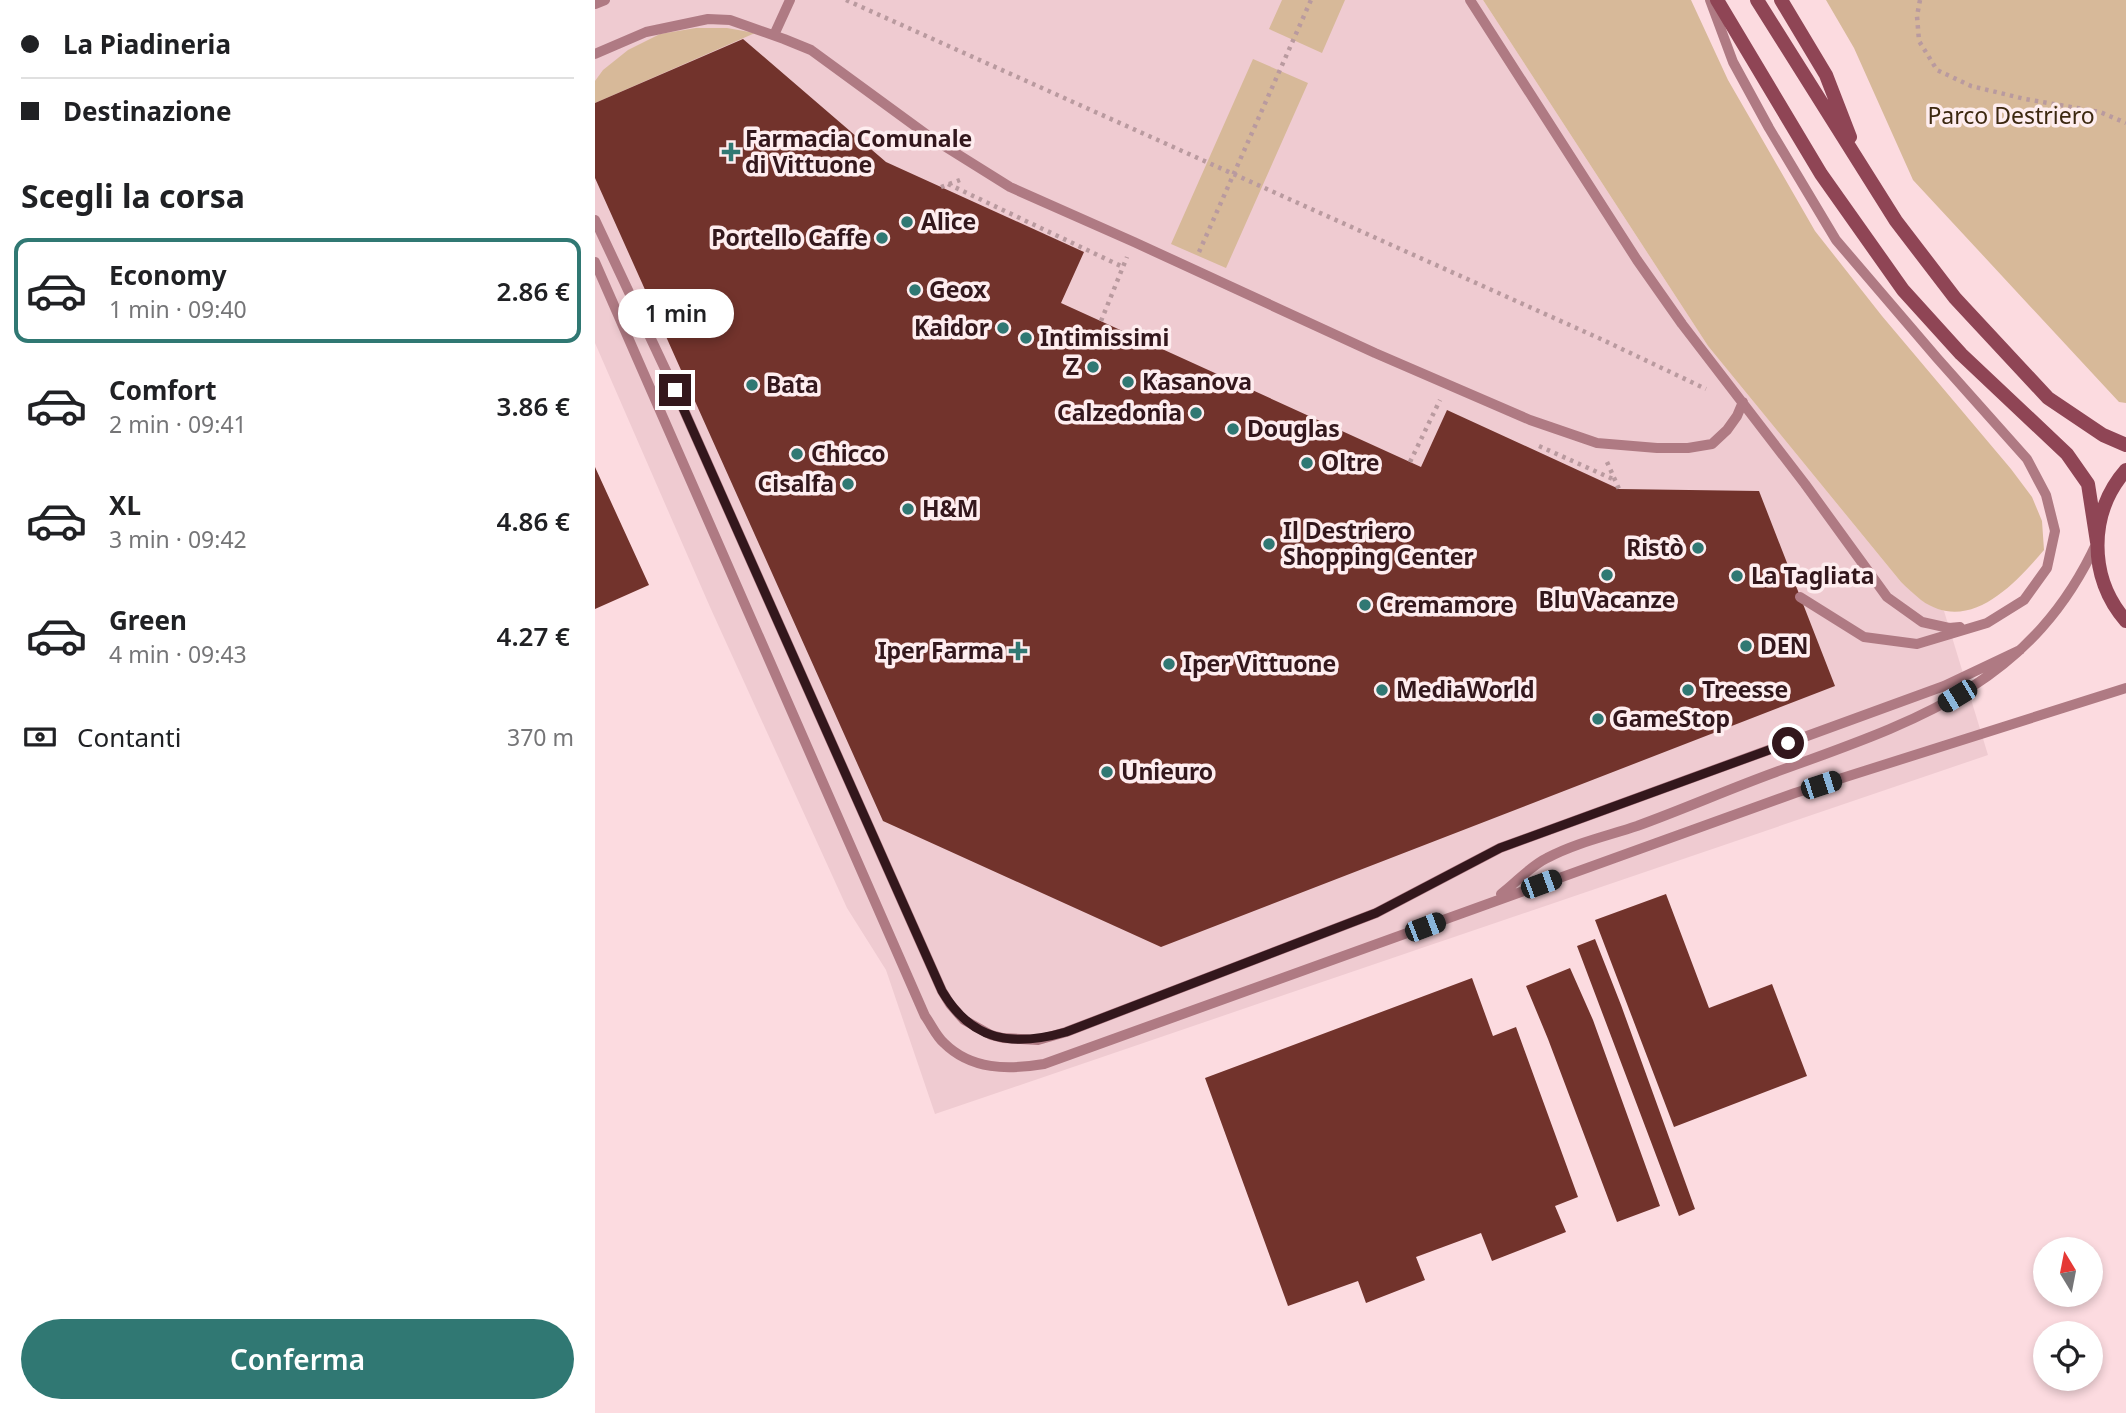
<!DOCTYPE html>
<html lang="it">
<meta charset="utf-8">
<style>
body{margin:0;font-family:"Noto Sans",sans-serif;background:#f2f2f2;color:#202124;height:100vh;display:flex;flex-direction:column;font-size:26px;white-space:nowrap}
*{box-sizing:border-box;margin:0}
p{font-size:23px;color:#757577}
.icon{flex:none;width:38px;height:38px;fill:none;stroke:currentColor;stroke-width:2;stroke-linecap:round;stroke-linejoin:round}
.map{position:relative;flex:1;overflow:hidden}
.panel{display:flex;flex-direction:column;background:#fff;width:595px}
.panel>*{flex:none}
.banner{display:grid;align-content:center;height:154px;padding:0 21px;background:#fff}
.needle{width:46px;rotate:350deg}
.buttons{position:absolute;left:1438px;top:1237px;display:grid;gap:14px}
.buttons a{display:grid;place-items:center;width:70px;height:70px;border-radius:50%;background:#fff;box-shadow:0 4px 10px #0003;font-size:35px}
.end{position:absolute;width:32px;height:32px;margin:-16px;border:9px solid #33171c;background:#fff;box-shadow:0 0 0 4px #fff}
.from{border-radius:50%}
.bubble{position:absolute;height:49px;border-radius:24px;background:#fff;box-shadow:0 4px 10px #0003;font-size:23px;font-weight:600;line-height:49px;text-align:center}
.car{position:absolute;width:21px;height:42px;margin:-21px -10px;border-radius:9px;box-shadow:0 0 5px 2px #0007;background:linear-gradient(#222 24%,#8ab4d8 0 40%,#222 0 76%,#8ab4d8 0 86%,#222 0)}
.banner b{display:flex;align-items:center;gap:24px;height:66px;font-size:26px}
.banner b+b{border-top:2px solid #e0e0e0}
.banner i{width:18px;height:18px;background:#202124}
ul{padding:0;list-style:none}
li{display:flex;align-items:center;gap:21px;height:105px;margin:0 14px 10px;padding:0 7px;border:4px solid transparent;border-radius:14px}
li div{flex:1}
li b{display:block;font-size:26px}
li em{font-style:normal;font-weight:600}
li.active{border-color:#307873}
li>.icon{width:63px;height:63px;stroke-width:1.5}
h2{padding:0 21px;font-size:32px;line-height:84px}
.pay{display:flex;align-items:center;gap:18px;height:77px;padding:0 21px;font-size:26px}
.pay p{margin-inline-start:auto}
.action{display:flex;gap:14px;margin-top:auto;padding:14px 21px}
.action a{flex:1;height:80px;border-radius:42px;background:#307873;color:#fff;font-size:28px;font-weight:600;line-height:80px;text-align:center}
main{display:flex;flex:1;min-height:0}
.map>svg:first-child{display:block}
.built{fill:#efcbd1}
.green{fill:#d7b999}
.building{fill:#72332c}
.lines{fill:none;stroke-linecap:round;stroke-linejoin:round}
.path{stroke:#b99a9f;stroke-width:4.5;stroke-dasharray:3.5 5;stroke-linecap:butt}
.service{stroke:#af7a83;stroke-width:10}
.secondary{stroke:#8f4555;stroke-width:14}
.route{stroke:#33171c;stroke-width:9}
.poi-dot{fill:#307873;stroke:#feedef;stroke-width:2.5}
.labels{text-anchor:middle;stroke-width:7;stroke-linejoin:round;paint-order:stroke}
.park-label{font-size:23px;fill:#3c2810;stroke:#feedef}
.poi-label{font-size:23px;font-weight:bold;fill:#33171c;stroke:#feedef;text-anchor:start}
</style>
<main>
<section class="panel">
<div class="banner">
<b><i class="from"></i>La Piadineria</b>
<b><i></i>Destinazione</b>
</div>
<h2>Scegli la corsa</h2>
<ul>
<li class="active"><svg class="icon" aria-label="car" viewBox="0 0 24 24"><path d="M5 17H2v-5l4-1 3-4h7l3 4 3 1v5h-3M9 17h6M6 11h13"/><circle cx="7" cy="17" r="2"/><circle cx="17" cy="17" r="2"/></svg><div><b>Economy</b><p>1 min · 09:40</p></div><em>2.86 €</em></li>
<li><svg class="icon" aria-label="car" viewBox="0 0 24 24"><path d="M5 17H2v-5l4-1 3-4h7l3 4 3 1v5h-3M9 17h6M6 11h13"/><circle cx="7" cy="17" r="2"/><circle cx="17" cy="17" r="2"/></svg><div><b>Comfort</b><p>2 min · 09:41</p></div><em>3.86 €</em></li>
<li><svg class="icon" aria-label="car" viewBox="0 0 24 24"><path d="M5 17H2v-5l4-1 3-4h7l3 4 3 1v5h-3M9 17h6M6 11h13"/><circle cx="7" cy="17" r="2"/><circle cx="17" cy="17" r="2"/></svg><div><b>XL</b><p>3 min · 09:42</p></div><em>4.86 €</em></li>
<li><svg class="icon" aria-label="car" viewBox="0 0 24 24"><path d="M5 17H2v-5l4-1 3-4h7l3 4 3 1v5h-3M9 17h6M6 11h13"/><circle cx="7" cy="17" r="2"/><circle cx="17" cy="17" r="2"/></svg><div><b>Green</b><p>4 min · 09:43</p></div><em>4.27 €</em></li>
</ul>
<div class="pay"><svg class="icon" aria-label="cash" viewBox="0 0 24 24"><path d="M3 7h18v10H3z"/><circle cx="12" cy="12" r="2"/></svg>Contanti<p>370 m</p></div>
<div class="action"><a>Conferma</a></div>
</section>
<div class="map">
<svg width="1531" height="1413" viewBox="0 0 1531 1413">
<rect width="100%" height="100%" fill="#fcdbe0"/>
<path class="built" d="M0,0H888L1113,346L1306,582L1328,601L1349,611L1393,755L340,1114L291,970L252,908L115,607L0,343Z"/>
<path class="green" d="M687,0H750L727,53L674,29Z
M888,0H1096L1133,80L1220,231L1287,316L1416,469L1437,497L1447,521L1449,550C1420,584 1374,635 1326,600C1319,594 1312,588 1306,582L1113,346Z
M1231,0H1531V403L1524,402L1318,180L1259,48Z
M101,28H132L160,33L0,103V81L8,70L33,50L65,34Z
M658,59L713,83L631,268L576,244Z"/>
<path class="building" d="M148,39L291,162L489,252L466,303L826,467L852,410L1024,489L1164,491L1240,686L566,947L288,821L0,178V103Z
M0,467L54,585L0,609Z
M1071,894L1114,1008L1177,984L1212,1076L1079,1127L1000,920Z
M1000,939L1026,1005L1100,1209L1084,1216L982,946Z
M975,968L998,1020L1065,1206L1022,1222L953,1039L931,986Z
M877,978L898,1036L921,1027L983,1197L960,1206L971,1232L897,1261L886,1233L821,1257L830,1280L771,1303L763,1281L693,1306L610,1078Z"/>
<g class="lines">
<path class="path" d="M251,0L1008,340L1111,389
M1325,0L1322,16L1324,41L1342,70L1376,86L1430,99L1505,112L1531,123
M353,184L528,267
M346,187L365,180
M604,252L716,0
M506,321L532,257
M944,446L1020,480
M815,462L845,400
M1012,462L1024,489"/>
<path class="service" d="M875,0L1042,260L1087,324L1210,484L1292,597L1327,622L1354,628L1365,627
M1115,0L1138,62L1174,128L1241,240L1342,358L1432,459L1451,495L1460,531L1452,568L1429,600L1392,623L1322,644L1269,637L1205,597
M0,4L10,0
M179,35L195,0
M0,54L51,32L113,19L135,20L189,39L216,50L335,137L415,187L539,242L780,353L935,420L1002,443L1062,448H1093L1117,444L1132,430L1142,416L1148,402
M0,220L80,390L347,991L355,1004L369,1020L396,1035L408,1038L443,1040L471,1032L781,913L905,848L1349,686L1425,650
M0,262L330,1016C336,1024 341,1036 349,1043C376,1070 413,1070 449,1064L1200,793L1531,688
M906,894C921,883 935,866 952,858C980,843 1012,836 1042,826C1089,809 1134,789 1181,772C1318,722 1436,686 1502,542"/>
<path class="secondary" d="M1122,0L1226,174L1308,290L1366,354L1472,454L1493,484L1502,542
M1162,0L1301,221L1360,298L1453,398L1508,435L1531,445
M1186,0L1231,75L1255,137
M1531,470C1493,513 1493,578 1531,621"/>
</g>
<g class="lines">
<path class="route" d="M80,390L347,991C377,1042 418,1047 471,1032L781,913L905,848L1193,743"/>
</g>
<g class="poi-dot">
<path d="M132.5 141.5h7v7h7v7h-7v7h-7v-7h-7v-7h7z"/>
<circle cx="312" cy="222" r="7"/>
<circle cx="287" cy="238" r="7"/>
<circle cx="320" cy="290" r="7"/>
<circle cx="408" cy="328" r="7"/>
<circle cx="431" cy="338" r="7"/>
<circle cx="498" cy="367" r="7"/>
<circle cx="533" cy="382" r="7"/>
<circle cx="157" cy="385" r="7"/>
<circle cx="601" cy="413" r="7"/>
<circle cx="638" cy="429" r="7"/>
<circle cx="202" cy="454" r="7"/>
<circle cx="712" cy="463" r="7"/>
<circle cx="253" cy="484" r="7"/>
<circle cx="313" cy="509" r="7"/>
<circle cx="674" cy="544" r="7"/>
<circle cx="1103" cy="548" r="7"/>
<circle cx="1012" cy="575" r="7"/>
<circle cx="1142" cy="576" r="7"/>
<circle cx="770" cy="605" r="7"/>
<circle cx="1151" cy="646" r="7"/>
<path d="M419.5 640.5h7v7h7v7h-7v7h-7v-7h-7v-7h7z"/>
<circle cx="574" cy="664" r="7"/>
<circle cx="787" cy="690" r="7"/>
<circle cx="1093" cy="690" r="7"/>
<circle cx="1003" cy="719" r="7"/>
<circle cx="512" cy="772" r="7"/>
</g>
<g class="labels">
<g class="park-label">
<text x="1416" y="124">Parco Destriero</text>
</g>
<g class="poi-label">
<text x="150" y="147">Farmacia Comunale<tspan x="150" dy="26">di Vittuone</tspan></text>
<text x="326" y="230">Alice</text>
<text x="273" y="246" text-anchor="end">Portello Caffe</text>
<text x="334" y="298">Geox</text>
<text x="394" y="336" text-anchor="end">Kaidor</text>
<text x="445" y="346">Intimissimi</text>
<text x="484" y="375" text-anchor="end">Z</text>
<text x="547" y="390">Kasanova</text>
<text x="171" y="393">Bata</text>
<text x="587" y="421" text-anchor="end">Calzedonia</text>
<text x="652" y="437">Douglas</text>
<text x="216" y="462">Chicco</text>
<text x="726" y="471">Oltre</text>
<text x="239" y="492" text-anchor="end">Cisalfa</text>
<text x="327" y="517">H&amp;M</text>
<text x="688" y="539">Il Destriero<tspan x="688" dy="26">Shopping Center</tspan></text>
<text x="1089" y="556" text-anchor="end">Ristò</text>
<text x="1156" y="584">La Tagliata</text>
<text x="1012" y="608" text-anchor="middle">Blu Vacanze</text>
<text x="784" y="613">Cremamore</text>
<text x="1165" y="654">DEN</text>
<text x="409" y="659" text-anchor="end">Iper Farma</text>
<text x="588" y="672">Iper Vittuone</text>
<text x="801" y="698">MediaWorld</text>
<text x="1107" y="698">Treesse</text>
<text x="1017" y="727">GameStop</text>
<text x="526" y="780">Unieuro</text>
</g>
</g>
</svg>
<div class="buttons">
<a><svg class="needle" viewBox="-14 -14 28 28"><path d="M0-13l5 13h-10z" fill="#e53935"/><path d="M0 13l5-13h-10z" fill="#757577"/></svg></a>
<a><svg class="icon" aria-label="locate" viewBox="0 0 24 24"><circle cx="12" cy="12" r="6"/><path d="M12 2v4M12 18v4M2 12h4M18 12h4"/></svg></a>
</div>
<i class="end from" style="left:1193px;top:743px"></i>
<i class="end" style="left:80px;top:390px"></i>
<div class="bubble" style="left:23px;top:289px;width:116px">1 min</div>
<i class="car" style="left:1362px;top:696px;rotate:239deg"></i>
<i class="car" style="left:1226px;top:785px;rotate:72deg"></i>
<i class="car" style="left:946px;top:884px;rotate:70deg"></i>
<i class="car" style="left:830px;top:927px;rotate:69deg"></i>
</div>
</main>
